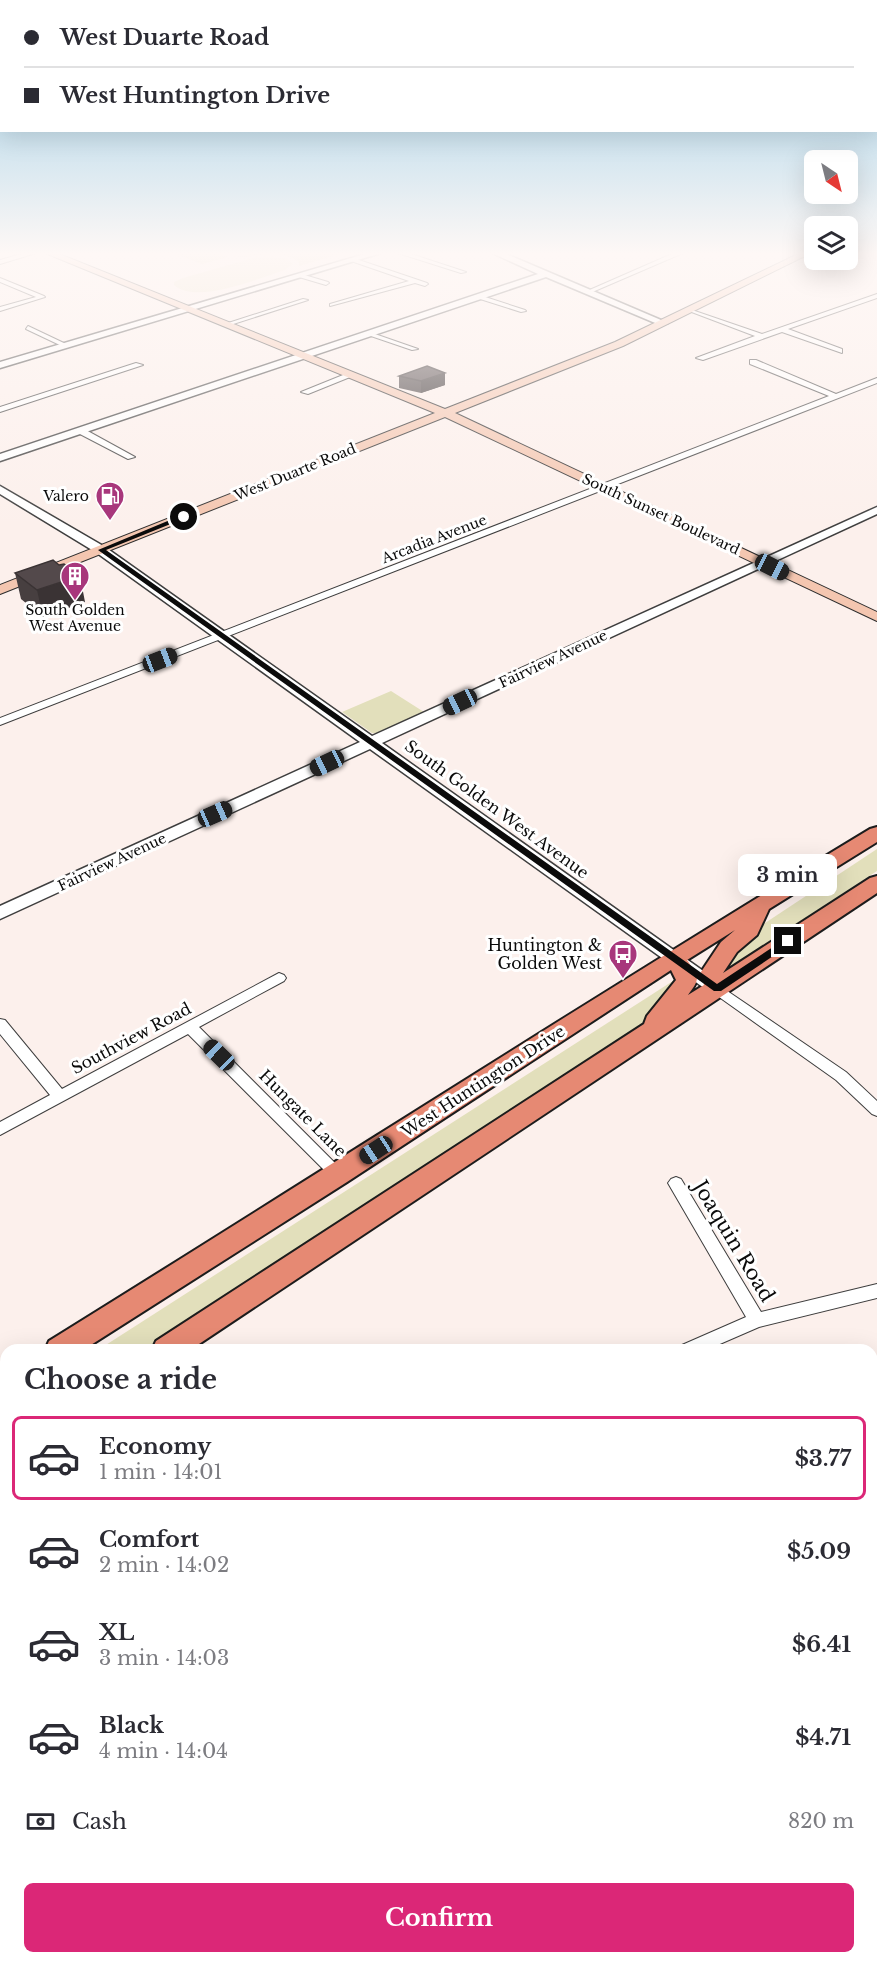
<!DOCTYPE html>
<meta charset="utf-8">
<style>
body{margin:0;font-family:"Libre Baskerville",serif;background:#f2f2f3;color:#2b2b33;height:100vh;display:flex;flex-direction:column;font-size:22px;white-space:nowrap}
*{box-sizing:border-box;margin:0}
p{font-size:20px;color:#7c7c81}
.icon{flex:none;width:33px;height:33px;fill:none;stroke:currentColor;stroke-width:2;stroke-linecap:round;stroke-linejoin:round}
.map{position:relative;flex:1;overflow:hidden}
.side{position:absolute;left:0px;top:1344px;width:878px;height:620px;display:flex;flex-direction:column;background:#fff;border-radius:18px 18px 0 0;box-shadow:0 6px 24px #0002}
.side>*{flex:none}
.top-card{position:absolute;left:0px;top:0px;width:878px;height:132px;box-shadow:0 6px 24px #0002;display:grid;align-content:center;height:132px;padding:0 24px;background:#fff}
.needle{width:39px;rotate:145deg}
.fabs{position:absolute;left:804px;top:150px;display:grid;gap:12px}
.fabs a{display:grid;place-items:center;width:54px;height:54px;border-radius:9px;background:#fff;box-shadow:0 6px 24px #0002;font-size:30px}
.end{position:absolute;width:27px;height:27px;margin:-14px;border:8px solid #0b0b0b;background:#fff;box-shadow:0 0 0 3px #fff}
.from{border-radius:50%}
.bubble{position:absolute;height:42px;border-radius:9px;background:#fff;box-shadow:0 6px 24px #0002;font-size:20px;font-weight:800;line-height:42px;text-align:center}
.car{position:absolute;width:18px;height:36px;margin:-18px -9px;border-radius:8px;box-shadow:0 0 4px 2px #0007;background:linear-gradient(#222 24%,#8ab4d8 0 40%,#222 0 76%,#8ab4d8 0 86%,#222 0)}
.top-card b{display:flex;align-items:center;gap:21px;height:57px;font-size:22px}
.top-card b+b{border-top:2px solid #e1e1e2}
.top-card i{width:15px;height:15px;background:#2b2b33}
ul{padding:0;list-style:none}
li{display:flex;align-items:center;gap:18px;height:84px;margin:0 12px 9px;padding:0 12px;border:3px solid transparent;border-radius:9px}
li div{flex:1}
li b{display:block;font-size:22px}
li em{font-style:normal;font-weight:800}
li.current{border-color:#db2777}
li>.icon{width:54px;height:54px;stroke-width:1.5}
h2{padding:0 24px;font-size:27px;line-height:72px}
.pay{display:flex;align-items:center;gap:15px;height:66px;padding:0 24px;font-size:22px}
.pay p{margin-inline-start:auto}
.cta{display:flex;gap:12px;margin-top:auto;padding:12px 24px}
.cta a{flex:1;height:69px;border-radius:9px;background:#db2777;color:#fff;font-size:24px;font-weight:800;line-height:69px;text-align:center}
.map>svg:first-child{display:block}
.green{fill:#e2dfbb}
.pitch{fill:#ebe4cb}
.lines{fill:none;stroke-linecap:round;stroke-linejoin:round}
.minor-casing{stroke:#3e3e3e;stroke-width:2}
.tertiary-casing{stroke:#3e3e3e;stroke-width:3}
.secondary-casing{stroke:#2d2d2d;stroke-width:2}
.primary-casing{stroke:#1c1c1c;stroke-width:4}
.minor{fill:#fff;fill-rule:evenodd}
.tertiary{fill:#fff;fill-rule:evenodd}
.secondary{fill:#f4c6b0;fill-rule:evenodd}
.primary{fill:#e68973;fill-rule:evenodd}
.wall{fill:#473f40}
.shaded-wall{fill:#3a3334}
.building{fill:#53494b;stroke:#3a3334;stroke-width:1.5}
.route{fill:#0b0b0b}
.labels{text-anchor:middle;stroke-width:6;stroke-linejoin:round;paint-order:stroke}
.far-street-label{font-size:14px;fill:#0b0b0b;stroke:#fff}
.far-poi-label{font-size:14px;fill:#0b0b0b;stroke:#fff;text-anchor:end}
.street-label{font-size:16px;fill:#0b0b0b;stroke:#fff}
.poi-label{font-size:16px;fill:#0b0b0b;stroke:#fff;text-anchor:end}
.near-street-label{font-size:20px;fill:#0b0b0b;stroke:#fff}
</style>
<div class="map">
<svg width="877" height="1963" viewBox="0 0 877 1963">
<rect width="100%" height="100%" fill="#fcf0ec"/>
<path class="green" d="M173,253H219L228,257L202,264Z
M254,253H344L299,266V262C282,248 256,257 237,257Z
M391,691L424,712L378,733H372L342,712Z
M877,849V871L724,971L732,950L756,929Z
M676,979H678L660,1008L629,1034L147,1350H98Z"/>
<path class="pitch" d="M257,257L285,258L293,264L285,270C260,278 195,305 174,285V282L183,278Z"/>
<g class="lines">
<g class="minor-casing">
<path id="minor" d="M25,253H36L0,264V260Z
M398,253H408L466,272L461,273Z
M674,253H683L590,293L585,292Z
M353,258L427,283L428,284L425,286L415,283L330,306V304L409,281L351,261Z
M301,274L328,282L329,283L326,285L299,277Z
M0,278L44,296L45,297L0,311V307L36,297L0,282Z
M877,294V298L788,329L842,349V353L782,332L703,360L696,358L755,336L689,311V309L762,334Z
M479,295L525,310L526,311L521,312L477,298Z
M303,299L308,300L227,326L222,325Z
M28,326L68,345L70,346L64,347L26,329Z
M368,333H372L418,349L412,350L368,335Z
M750,360H756L836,394L877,378V383L0,725V718L829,396L750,364Z
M136,363L143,365L0,412V407Z
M348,373L355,375L308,394L301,392Z
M78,429H84L135,457L128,459L78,433Z
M279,973L284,975L286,978L284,981L199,1027L343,1171L346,1175L343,1179L338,1181L333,1179L188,1034L0,1135V1122L50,1095L0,1034V1019L5,1020L62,1089Z
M717,984L846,1072L877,1101V1116L872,1114L836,1080L712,992L710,989Z
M676,1177L681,1179L761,1312L877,1284V1298L759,1327L706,1350H679L682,1345L746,1317L668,1183L671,1179Z
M0,1510L6,1512V1537L0,1535Z
M877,1550V1570L872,1571V1552Z
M241,1958H279V1963H243Z
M627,1958H652L655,1963H629Z"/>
</g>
<g class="tertiary-casing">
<path id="tertiary" d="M368,253H381L0,368V362Z
M492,253H504L668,323L660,325L546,277L0,461V454L538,274Z
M0,486L105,547L372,736L877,507V514L382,743L723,985L726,989L723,993L717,995L711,993L370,749L0,919V906L360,742L97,553L0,494Z"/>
</g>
<g class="secondary-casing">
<path id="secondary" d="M45,253H57L445,409L615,342L800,253H811L623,346L455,413L877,612V621L445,417L0,594V585L435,413Z"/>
</g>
<g class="primary-casing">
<path id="primary" d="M877,827V842L769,909L757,935L737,952L723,973L870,878L877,876V893L190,1350H152L156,1341L644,1024L647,1016L676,980L671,970L347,1182L83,1350H45L49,1341C323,1171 594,996 870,829ZM735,930L721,942L701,972L704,985L688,995C701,978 699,977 687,960Z
M6,1370V1398L0,1400V1372Z
M6,1441V1471L0,1473V1443Z"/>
</g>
<use href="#minor" class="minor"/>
<use href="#tertiary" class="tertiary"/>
<use href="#secondary" class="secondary"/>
<use href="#primary" class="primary"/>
</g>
<path class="wall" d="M399,376L445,385L421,393L399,388Z
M15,573L85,602L43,617L21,599Z"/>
<path class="shaded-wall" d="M445,373V385L421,393V381Z
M80,576L85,602L43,617L37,590Z"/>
<path class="building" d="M427,366L445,373L421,381L399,376Z
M53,560L59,565L64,564L80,576L37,590L15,573Z"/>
<linearGradient id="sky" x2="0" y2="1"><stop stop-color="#95cbe6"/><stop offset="0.48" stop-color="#fef8f6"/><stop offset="1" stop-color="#fef8f6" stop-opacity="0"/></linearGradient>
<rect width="877" height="528" fill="url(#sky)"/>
<path class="route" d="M182,515L188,517L106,550L717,984L785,939H791V944L721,991H714L98,550Z"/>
<defs>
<g id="fuel-pin" transform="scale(1.5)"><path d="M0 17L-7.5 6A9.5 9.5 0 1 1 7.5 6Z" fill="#a8377c" stroke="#fff"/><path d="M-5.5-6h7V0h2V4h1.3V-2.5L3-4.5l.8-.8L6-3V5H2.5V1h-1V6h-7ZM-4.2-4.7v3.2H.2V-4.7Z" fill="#fff"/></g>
<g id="building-pin" transform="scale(1.5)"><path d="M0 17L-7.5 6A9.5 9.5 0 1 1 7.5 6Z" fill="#a8377c" stroke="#fff"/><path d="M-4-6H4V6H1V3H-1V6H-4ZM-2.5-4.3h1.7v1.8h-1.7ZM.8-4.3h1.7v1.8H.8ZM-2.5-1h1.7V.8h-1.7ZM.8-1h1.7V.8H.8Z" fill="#fff"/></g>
<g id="bus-pin" transform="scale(1.5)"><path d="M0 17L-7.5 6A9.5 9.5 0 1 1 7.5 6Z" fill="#a8377c" stroke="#fff"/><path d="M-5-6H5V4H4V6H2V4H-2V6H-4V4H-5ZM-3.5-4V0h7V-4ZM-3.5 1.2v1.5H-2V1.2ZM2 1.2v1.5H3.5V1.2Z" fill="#fff"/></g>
</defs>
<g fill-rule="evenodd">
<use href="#fuel-pin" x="110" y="496"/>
<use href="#building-pin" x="75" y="576"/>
<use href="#bus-pin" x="623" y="954"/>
</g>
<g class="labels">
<g class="far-street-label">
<text transform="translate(295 472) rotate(-22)" y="5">West Duarte Road</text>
<text transform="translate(661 514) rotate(25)" y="5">South Sunset Boulevard</text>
<text transform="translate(434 539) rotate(-21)" y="5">Arcadia Avenue</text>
<text transform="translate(553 659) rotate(-25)" y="5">Fairview Avenue</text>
<text transform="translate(112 862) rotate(-25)" y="5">Fairview Avenue</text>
</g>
<g class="far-poi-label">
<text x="89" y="501">Valero</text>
<text x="75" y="615" text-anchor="middle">South Golden<tspan x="75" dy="16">West Avenue</tspan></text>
</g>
<g class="street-label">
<text transform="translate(497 809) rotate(36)" y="6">South Golden West Avenue</text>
<text transform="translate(131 1038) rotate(-28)" y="6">Southview Road</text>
<text transform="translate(483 1081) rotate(-33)" y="6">West Huntington Drive</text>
<text transform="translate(303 1113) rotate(45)" y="6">Hungate Lane</text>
</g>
<g class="poi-label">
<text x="602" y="951">Huntington &amp;<tspan x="602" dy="18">Golden West</tspan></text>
</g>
<g class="near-street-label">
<text transform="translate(734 1241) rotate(59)" y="7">Joaquin Road</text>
</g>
</g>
</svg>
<div class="fabs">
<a><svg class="needle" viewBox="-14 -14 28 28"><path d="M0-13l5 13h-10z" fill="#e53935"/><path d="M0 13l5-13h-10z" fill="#7c7c81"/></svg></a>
<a><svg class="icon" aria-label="layers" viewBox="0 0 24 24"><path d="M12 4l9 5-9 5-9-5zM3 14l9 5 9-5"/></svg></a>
</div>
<i class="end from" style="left:184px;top:517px"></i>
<i class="end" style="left:788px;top:941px"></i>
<div class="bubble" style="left:738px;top:854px;width:99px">3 min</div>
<i class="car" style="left:772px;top:567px;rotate:117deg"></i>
<i class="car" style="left:160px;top:660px;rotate:69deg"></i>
<i class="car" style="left:460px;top:702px;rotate:245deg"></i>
<i class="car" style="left:327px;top:763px;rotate:245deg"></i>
<i class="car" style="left:215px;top:814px;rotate:66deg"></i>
<i class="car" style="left:219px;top:1055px;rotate:314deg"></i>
<i class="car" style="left:376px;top:1150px;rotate:237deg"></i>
<div class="top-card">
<b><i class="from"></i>West Duarte Road</b>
<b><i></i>West Huntington Drive</b>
</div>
<section class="side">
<h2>Choose a ride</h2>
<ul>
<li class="current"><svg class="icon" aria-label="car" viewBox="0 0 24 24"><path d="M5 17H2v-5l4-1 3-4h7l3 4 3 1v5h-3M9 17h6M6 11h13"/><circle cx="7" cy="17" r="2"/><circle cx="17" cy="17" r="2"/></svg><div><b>Economy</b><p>1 min · 14:01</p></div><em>$3.77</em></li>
<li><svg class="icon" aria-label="car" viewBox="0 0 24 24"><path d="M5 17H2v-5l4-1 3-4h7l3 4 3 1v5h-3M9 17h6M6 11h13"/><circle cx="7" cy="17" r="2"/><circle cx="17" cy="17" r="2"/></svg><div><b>Comfort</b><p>2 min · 14:02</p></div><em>$5.09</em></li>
<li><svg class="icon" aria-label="car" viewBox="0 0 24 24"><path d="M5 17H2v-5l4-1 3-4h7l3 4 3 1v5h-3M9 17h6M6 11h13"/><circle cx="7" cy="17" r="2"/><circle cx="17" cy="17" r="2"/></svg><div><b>XL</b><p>3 min · 14:03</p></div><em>$6.41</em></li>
<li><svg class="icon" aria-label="car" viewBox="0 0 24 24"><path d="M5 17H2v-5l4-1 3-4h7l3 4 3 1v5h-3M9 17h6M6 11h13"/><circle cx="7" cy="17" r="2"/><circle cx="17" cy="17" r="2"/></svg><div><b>Black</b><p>4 min · 14:04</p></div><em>$4.71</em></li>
</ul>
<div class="pay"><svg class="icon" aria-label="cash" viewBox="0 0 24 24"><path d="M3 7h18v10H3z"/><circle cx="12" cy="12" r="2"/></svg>Cash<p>820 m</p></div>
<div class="cta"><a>Confirm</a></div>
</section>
</div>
